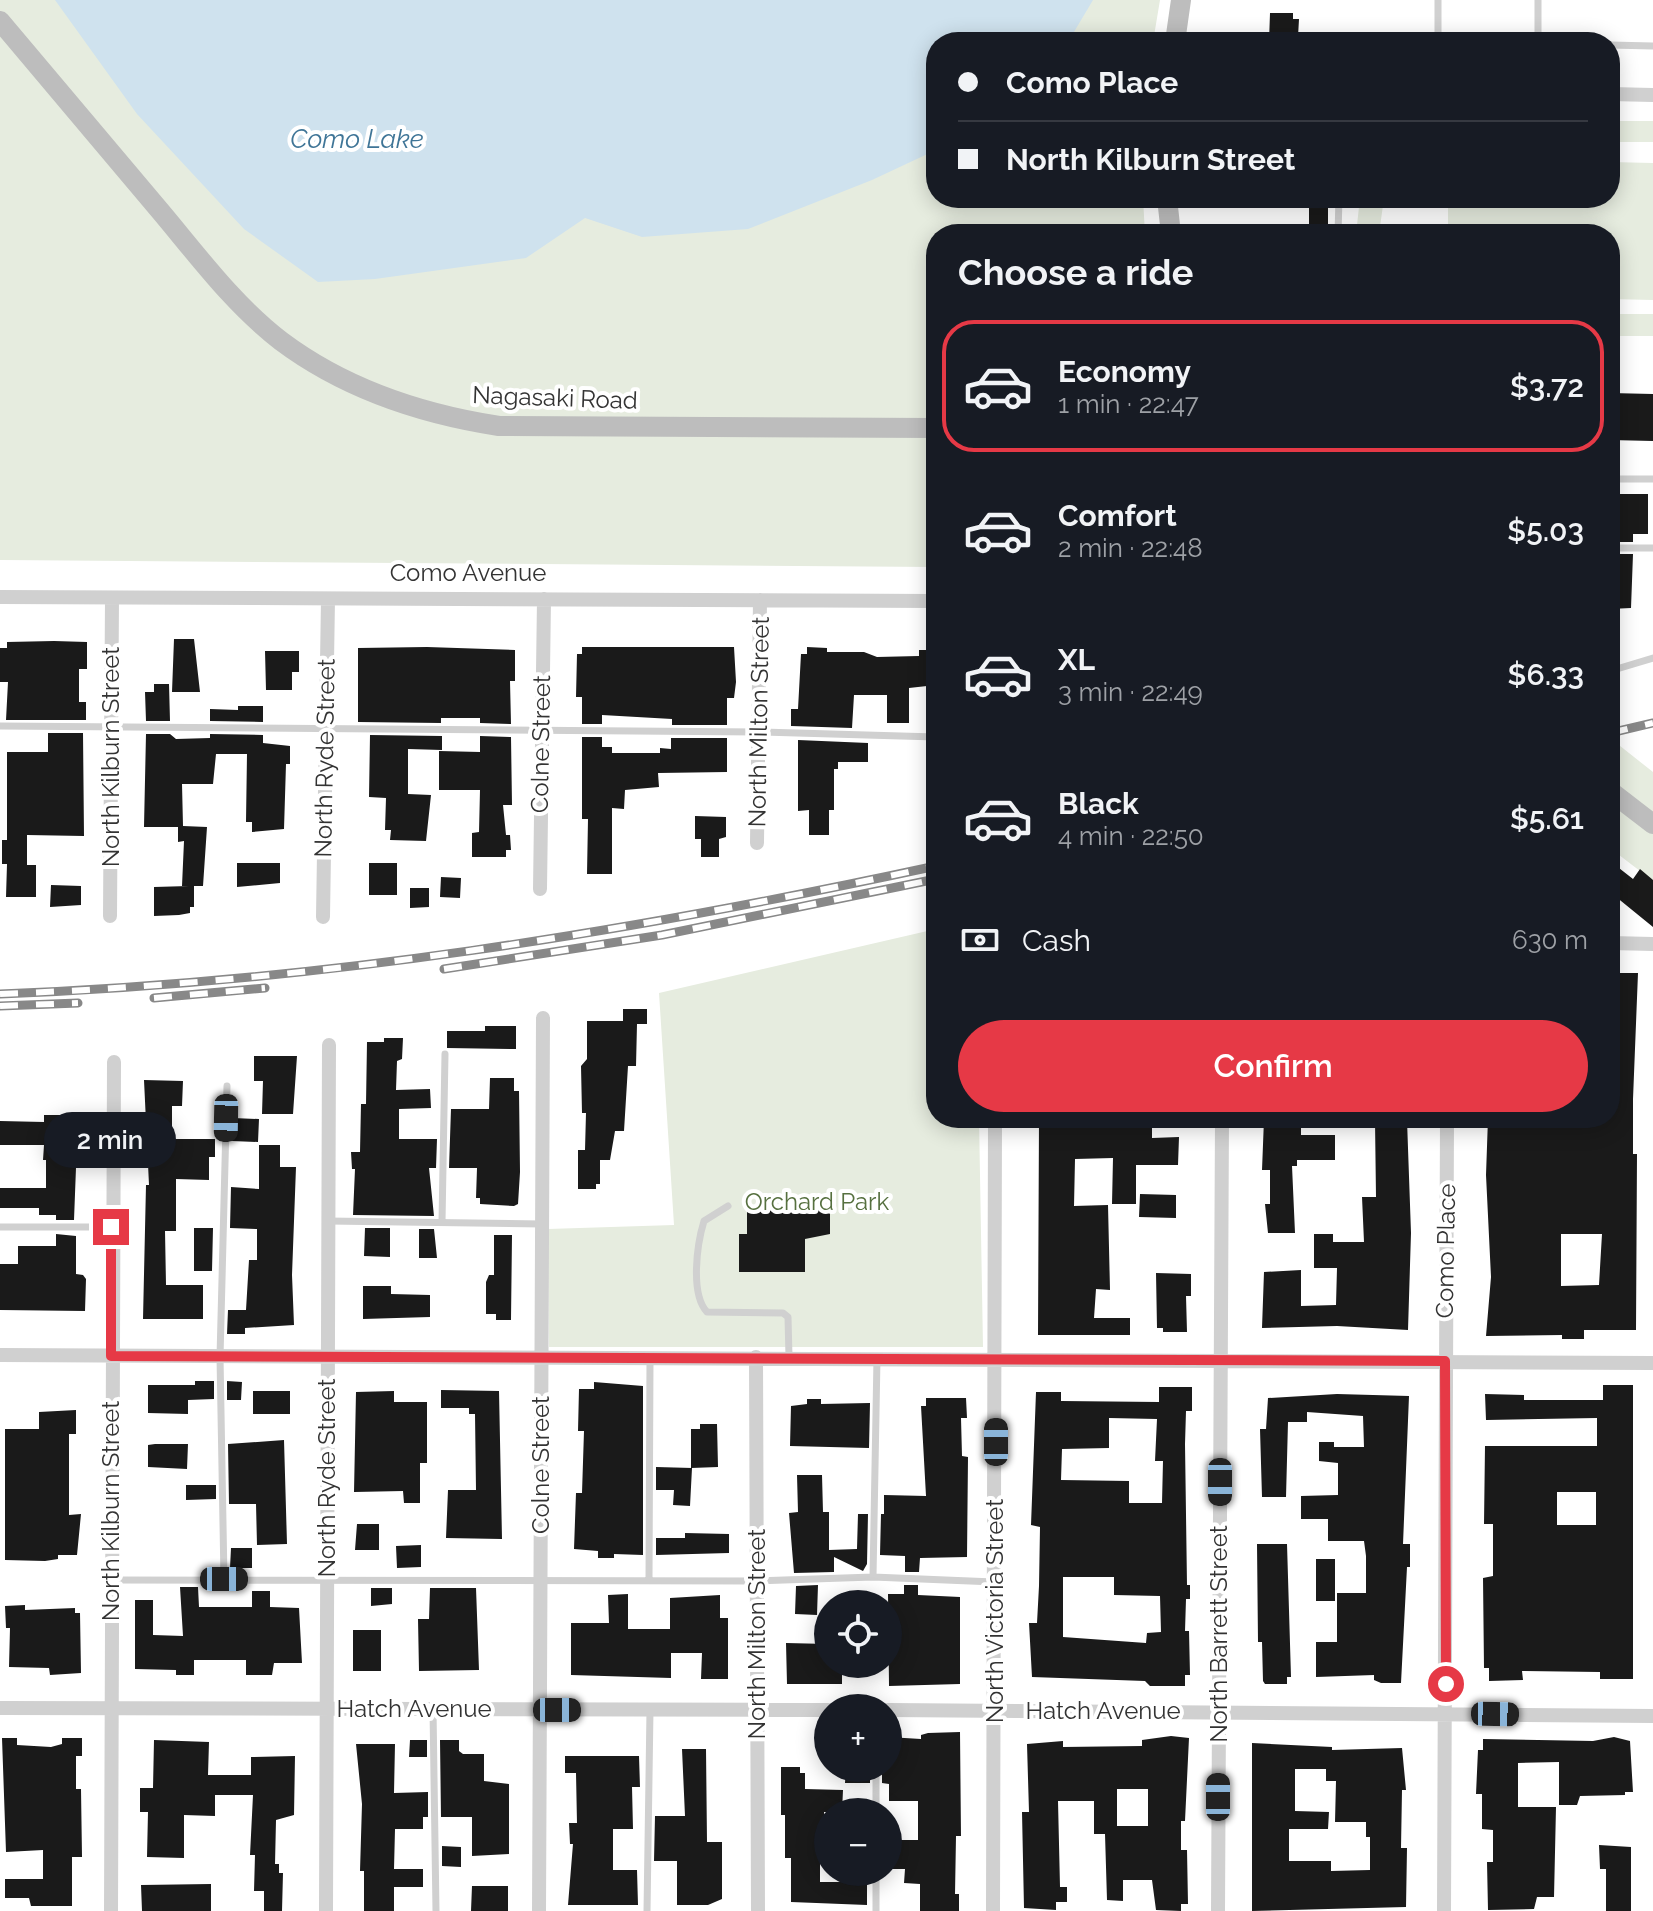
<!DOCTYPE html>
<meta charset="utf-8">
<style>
body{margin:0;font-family:Raleway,sans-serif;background:#20242c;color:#f1f3f6;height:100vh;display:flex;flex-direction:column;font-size:30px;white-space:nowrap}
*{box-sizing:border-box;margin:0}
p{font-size:26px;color:#9ea1a6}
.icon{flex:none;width:44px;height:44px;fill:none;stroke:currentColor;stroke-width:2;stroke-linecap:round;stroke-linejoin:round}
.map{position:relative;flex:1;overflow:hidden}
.panel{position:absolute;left:926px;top:224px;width:694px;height:904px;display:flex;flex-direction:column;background:#171b24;border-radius:32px;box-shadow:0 4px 20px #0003}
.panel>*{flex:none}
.hud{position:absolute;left:926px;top:32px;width:694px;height:176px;border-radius:32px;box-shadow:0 4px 20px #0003;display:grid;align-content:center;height:176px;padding:0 32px;background:#171b24}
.buttons{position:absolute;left:814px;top:1590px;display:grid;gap:16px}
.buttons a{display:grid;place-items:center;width:88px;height:88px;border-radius:50%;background:#171b24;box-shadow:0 4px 20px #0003;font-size:40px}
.end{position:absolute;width:36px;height:36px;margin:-18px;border:10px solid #e63946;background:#fff;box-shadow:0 0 0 4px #fff}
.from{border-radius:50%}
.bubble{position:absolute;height:56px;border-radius:28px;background:#171b24;box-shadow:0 4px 20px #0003;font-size:26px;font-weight:600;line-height:56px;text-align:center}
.car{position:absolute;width:24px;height:48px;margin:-24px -12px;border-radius:10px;box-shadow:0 0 6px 2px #0007;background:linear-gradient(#222 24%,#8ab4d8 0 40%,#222 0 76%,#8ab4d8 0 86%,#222 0)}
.hud b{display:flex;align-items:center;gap:28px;height:76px;font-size:30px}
.hud b+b{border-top:2px solid #363941}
.hud i{width:20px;height:20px;background:#f1f3f6}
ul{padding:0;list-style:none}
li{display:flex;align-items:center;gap:24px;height:132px;margin:0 16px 12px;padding:0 16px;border:4px solid transparent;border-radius:32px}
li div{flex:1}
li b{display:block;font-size:30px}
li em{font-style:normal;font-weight:600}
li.active{border-color:#e63946}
li>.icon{width:72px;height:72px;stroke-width:1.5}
h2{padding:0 32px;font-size:36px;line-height:96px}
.pay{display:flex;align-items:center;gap:20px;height:88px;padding:0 32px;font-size:30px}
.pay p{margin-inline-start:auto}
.cta{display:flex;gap:16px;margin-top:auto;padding:16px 32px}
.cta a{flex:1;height:92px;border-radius:48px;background:#e63946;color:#fff;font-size:32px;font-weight:600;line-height:92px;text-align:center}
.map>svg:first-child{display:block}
.green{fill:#e6ecdf}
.water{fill:#cfe2ee}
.building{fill:#1a1a1a;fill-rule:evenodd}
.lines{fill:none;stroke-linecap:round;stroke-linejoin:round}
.lane{stroke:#d0d0d0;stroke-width:7}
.street{stroke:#d0d0d0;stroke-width:14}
.secondary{stroke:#bdbdbd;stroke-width:20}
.rail-casing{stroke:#888;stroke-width:9}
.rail{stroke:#fff;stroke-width:6;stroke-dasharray:18;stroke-linecap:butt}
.route{stroke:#e63946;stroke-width:10}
.labels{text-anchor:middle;stroke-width:8;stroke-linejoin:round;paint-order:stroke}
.street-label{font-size:24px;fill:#333;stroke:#fff}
.park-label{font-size:24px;fill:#56703f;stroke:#fff}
.water-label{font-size:26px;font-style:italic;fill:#3f7597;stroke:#fff}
</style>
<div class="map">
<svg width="1653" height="1911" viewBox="0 0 1653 1911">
<rect width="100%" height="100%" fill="#fff"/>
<path class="green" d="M0,0H1160L1153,42H936V198H1143L1145,234H936V567L0,560Z
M1610,121H1653V142H1610Z
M1610,162L1653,163V300L1610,299V234H1448V198H1610Z
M1360,198H1384L1379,234H1356Z
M1610,314H1653V336H1610Z
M1610,738L1653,772V881L1610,848Z
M936,929V1118H979L983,1347H549L548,1229L674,1225L659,993Z"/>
<path class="water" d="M55,0H1093L1068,42H936V150L872,180L748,229L642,237L585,218L526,258L375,279L318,282L244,229L137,114Z"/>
<path class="building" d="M1270,13H1293V19H1299L1298,37L1291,36L1290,42H1269Z
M1309,203H1328V226H1309Z
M1610,393L1653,394V441L1610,440Z
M1610,494H1648V534H1633V542H1610Z
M1610,554H1633L1631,608L1610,609Z
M174,639H194L200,692H172Z
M54,641L87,642V669H79V702H86V720H6L8,682H0V648H7V642Z
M427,647L515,650V681H510L511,724L480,723V718H441V723L358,722V648Z
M582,647H734L736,682L734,698H727V725H672V719L602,715V724H582V697H576L577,654H582Z
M807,647L827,648V652H864L877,657L919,656V650H936V685L909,688V723H887V695H854L852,728L791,726V709H798L801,654H807Z
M265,651H299V672H292V690H266Z
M154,684H169L170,721H146L145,692H154Z
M238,706H263V722L210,721V709L238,710Z
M48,733H83L84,836L27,835V865H36V897H6L7,864H2V840H7V752H48Z
M146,734H170L176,739L210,738V734L263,735V743L290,746V764H286L284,829L252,832V822H246L247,754H216L213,784H182L183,826L207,827L203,886H194V907H190V913L179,915L154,916V887L189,886H182L184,841L178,842V827H144Z
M370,735L442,736V750L408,749V794L431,795L426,841L390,840L391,830H385L386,798L369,797Z
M480,736L511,737L512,805H503L506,835H510L511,850H506V857H472V833L479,832L480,790H439V751L480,752Z
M582,737H602V747H612V753H660V748L671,749V738H727V772L658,773L659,787L625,790L624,809L612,808V874H587L588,819H582Z
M798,740L868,743V762H838V769H834V810H829V835H809V810L798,811Z
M695,816L726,817V837L719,839V857H701V839H695Z
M1610,861L1633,879L1640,869L1653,880V927L1610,892Z
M237,863H280V883L237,887Z
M369,863H397V895H369Z
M441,877L461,878L460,898L440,897Z
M51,885L81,886V905L50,907Z
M410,888H429V907L410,908Z
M1610,973H1638L1633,1099V1154H1637L1636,1330H1584V1339H1562V1335L1486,1336L1491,1277L1486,1175L1488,1118H1532V1128L1597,1124V1118H1610ZM1561,1234H1602L1599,1285L1561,1286Z
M623,1009H647V1024H637L636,1066H628L624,1131H615L610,1160H600V1184H596V1189H578V1150H585L586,1113H582L581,1066L587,1059V1021H623Z
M485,1026H516V1049L447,1048V1031H485Z
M384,1038H403L402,1059L397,1061L396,1090L430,1089L431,1108L399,1109V1139H437L436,1168H429L434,1216L353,1215L355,1169H352L351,1152H360L361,1104H366L367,1042H384Z
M254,1056H297L293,1114H262L263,1081H254Z
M490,1078H514V1091H519L520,1172L518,1204L514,1206L480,1204V1198H476L477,1168H449L451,1109H489Z
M144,1080L183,1081L182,1106H172V1139H215V1157H209V1180L176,1179V1231H165L166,1285H203V1319H143L146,1185H149Z
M44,1115H78L74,1220H56V1215H39V1208H0V1188H46V1160H43L44,1145H0V1121L44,1122Z
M233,1118L259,1119L258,1142L232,1141Z
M1039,1118H1070V1126H1112V1118H1152V1138L1179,1137L1178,1165H1136V1204H1112L1113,1158L1075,1159L1074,1206L1108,1205L1110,1290L1096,1289L1094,1318H1130V1335H1038Z
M1264,1119H1301V1135H1335V1160H1297V1166H1292L1295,1233H1268L1265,1204H1270V1170H1262Z
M1407,1120L1411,1233L1408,1330L1337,1326L1262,1328L1264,1272L1301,1270V1306L1336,1305L1337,1268H1314V1234H1333V1242H1364L1362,1197H1376L1375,1121Z
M259,1145H280V1167H296L292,1275L294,1325L245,1328V1334H227L228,1310H246L249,1260H257V1229L230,1228L231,1187L259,1189Z
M1140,1194L1176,1195V1218L1139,1217Z
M747,1205L830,1209V1234L805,1239V1272H739V1234H747Z
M194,1228H213L212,1271H194Z
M365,1228H390V1257L364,1256Z
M419,1229H434L437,1258H419Z
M56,1234L76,1236V1274L83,1275L86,1279L85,1311L0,1310V1264H18V1246H56Z
M494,1235H512L511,1320H496V1314H486V1282L489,1275H494Z
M1156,1273L1191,1274V1296H1186L1187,1332H1163V1328H1157Z
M363,1286H391V1294L430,1295V1317L363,1319Z
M195,1381H214V1399L188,1400V1414L148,1413V1385H195Z
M227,1381L242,1382L241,1400H227Z
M594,1382L643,1386V1555L614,1554V1558H598V1551L574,1549L576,1493H582L584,1431H578L579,1389H594Z
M1603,1385H1633V1679H1600V1672L1522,1671L1523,1680L1489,1681V1668H1484L1483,1578L1493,1576V1524H1484L1485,1446H1597V1418L1486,1420L1485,1394L1524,1395V1400H1603ZM1557,1492H1596V1525H1557Z
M1159,1387H1192V1411H1186L1185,1444L1187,1585H1190V1599H1186L1185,1631H1189L1190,1675H1185V1686H1150L1145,1681L1032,1677L1029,1623H1037L1039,1586L1040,1527L1031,1525L1036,1392H1061V1401L1159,1402ZM1109,1418L1157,1419L1155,1461H1163L1162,1503H1129V1481L1061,1480L1062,1449L1109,1448ZM1063,1577H1114V1595L1160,1596L1161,1632L1147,1633L1146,1643L1063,1637Z
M441,1390L499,1391L502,1539L446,1538L448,1490H476L475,1414H469V1408H441Z
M253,1391H290V1414H253Z
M394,1391V1402H427V1463H420V1503H404L403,1491L354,1492L356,1392Z
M1337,1394L1409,1396L1403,1544H1410V1567H1407L1401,1683H1381L1374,1680V1675L1316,1677V1642H1337V1593H1366V1556L1364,1541H1328V1519H1301V1496L1338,1495V1463L1319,1461V1442H1334V1447H1364L1363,1416L1307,1412V1422H1288L1286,1497H1262L1260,1429H1266L1268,1398Z
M926,1398H966L967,1418H961L962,1456L968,1457L967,1557L920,1558L919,1572H905V1556L880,1555L881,1514H884V1495L926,1496L921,1406H926Z
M807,1399H821V1404L870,1403L869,1448L790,1446L791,1406L807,1404Z
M76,1410V1434H69V1515L81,1514L77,1555H58V1559L45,1561L5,1560V1429H39V1412Z
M700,1424H717L718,1467L691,1468V1429H700Z
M284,1440L287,1544L257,1545L256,1504H229L228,1444Z
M155,1444H188L187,1469L148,1467V1445Z
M656,1467L692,1468L690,1506L673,1505L674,1490H656Z
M797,1475H822L823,1512H829V1550L857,1549L858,1514H868L867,1564L863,1571L834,1557V1572L794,1573L789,1513L798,1512Z
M186,1485H216V1499L186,1500Z
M357,1524H379V1550H355Z
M685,1533L729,1534V1553L656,1555V1538H685Z
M1257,1544H1287L1291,1677H1287V1684H1265L1263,1681L1262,1642H1258Z
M421,1545V1567L397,1568L396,1546Z
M231,1548H252V1568H230Z
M1316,1559H1335V1601H1316Z
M818,1585L817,1615L795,1614L796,1586Z
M904,1585H918V1595L960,1597V1684L889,1686L888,1594H904Z
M180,1587H198L199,1607H252V1591H270V1607L299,1608L302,1663H274L272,1675H246V1660H194V1675H176V1670L135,1669V1600H153V1635L183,1636Z
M371,1588H392V1604L371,1606Z
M430,1588H476L479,1670L419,1671L418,1619H429Z
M628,1594V1629H670V1598L720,1595V1618H728V1679H701L702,1653H671V1678L571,1675V1623H609L608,1595Z
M25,1605V1610L75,1608V1613H80L81,1673L50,1675L49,1668L9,1667L10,1628H6L5,1606Z
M353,1630H381V1671H353Z
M786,1643L828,1644V1664H842V1684H787Z
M960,1732L961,1836H956L955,1894H959V1911H920V1884L904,1883L905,1869H888V1840H918V1801H889V1784L882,1783V1768H888V1737L921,1739V1735L928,1733Z
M1171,1736L1189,1738L1185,1821H1181V1850H1187L1188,1904H1181V1911L1156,1910L1152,1880H1123V1901L1107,1900L1105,1834H1094V1801H1058L1060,1887H1067V1902H1056V1910L1024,1908L1022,1812H1029L1027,1744L1063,1741V1747L1142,1746V1740ZM1117,1789H1148V1826H1117Z
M1614,1737L1630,1741L1633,1792H1625V1795L1580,1796L1577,1805H1559V1762L1518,1763V1807H1556L1554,1897H1537L1534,1909L1488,1910L1487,1862H1493V1830L1482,1829V1794H1476L1478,1750H1483V1739L1593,1741Z
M2,1738H17V1745L51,1747L62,1744V1738H82V1756H76V1789H81L82,1857H72V1906H31L29,1898H5V1879H43V1850L6,1852Z
M154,1740L209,1742L208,1775H251V1757L295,1756L294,1815L276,1820L275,1864H279V1873H283L282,1911H264V1891H254L255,1855H250L253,1795H215V1816L184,1815V1858L147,1857L148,1812H140V1788H153Z
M410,1740H427V1757H409Z
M440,1740H459V1751L463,1754H484V1781L509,1784V1854L472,1856V1817H441Z
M1252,1743L1332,1747V1750L1402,1748L1406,1790H1402L1401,1848H1407L1406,1907L1252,1911ZM1295,1769H1326V1781H1336L1335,1822H1366V1837H1370V1870L1331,1871V1861H1289V1829H1328L1329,1812L1295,1811Z
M356,1744H395L394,1793L428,1792V1817H423V1829H395L394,1869H423V1887H394V1911H364V1871H360L362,1804Z
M682,1749H706L707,1842H722V1899L708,1905H677V1861H654L655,1816H685Z
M565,1756H639L640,1787H632L633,1829H613V1870H637L638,1905H568L573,1844H570L569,1823H577L576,1773H565Z
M781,1767H800V1773H805V1789L843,1790L842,1812H824L825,1853H820V1882H867V1905L791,1902V1858H785V1815H781Z
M846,1768H870V1783H845Z
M1599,1845L1631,1847V1911H1606V1869H1600Z
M442,1846L461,1847V1867L442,1866Z
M211,1884V1911H142L141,1885Z
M472,1886H508V1911H471Z"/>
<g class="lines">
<path class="lane" d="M1438,0V42
M1538,42V0
M1610,45L1653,46
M1338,234L1339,198
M1610,479H1653
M1610,548H1653
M1610,671L1653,658
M0,726L758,732L936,737
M728,1206L704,1221C697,1244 690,1294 707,1312L783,1313L788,1317L789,1357
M328,1221L542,1224
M442,1222L445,1054
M0,1227H111
M873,1577L877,1358
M224,1579L220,1357L227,1086
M112,1580L756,1581L873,1577L994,1582
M649,1580L650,1359
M433,1709L436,1911
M876,1812V1768
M647,1911L650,1710
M876,1911V1872"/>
<path class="street" d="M1610,94L1653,95
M0,597L936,601
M757,843L760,600
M540,889L544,599
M110,916L112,598
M323,917L328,599
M1610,943L1653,944
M0,1355L1653,1363
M756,1357L758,1911
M0,1708L828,1710
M888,1710L1653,1716
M111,1911L114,1062
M326,1911L329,1045
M539,1911L543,1018
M993,1911L995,1118
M1218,1911L1222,1118
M1444,1911L1447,1118"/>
<path class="secondary" d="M0,21C54,85 107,148 161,212C198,256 234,305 281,341C345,389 421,414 499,426L936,428
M1175,42L1181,0
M1167,198L1171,234
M1610,791L1653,824"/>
<g class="rail-casing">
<path id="rail" d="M1610,733L1653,723
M444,969L662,935L936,879
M0,994C319,982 625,933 936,866
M154,998L265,988
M0,1006L78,1003"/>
</g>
<use href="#rail" class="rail"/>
</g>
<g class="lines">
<path class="route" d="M111,1227V1356L1445,1361L1446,1684"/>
</g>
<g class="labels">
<g class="street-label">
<text transform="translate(555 398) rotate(2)" y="8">Nagasaki Road</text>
<text x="468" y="581">Como Avenue</text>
<text transform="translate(759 722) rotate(-89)" y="8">North Milton Street</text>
<text transform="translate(541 744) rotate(-89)" y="8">Colne Street</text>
<text transform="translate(111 757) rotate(-90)" y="8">North Kilburn Street</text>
<text transform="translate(325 758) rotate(-89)" y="8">North Ryde Street</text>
<text transform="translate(1446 1251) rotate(-89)" y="8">Como Place</text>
<text transform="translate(541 1465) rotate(-90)" y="8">Colne Street</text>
<text transform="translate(327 1478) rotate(-90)" y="8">North Ryde Street</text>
<text transform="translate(111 1511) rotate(-90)" y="8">North Kilburn Street</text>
<text transform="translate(995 1611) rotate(-90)" y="8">North Victoria Street</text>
<text transform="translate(757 1634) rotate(-90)" y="8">North Milton Street</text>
<text transform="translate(1219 1634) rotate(-90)" y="8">North Barrett Street</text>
<text x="414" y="1717">Hatch Avenue</text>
<text x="1103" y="1719">Hatch Avenue</text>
</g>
<g class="park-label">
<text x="817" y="1210">Orchard Park</text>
</g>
<g class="water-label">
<text x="357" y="148">Como Lake</text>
</g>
</g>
</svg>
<div class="buttons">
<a><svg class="icon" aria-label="locate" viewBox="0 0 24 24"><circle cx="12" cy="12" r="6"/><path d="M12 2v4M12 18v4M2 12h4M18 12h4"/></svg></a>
<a>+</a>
<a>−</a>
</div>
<i class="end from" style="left:1446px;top:1684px"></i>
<i class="end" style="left:111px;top:1227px"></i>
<div class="bubble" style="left:44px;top:1112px;width:132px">2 min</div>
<i class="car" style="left:226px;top:1118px;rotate:181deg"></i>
<i class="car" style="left:996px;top:1442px;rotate:0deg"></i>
<i class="car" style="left:1220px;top:1482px;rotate:180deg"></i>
<i class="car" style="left:224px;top:1579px;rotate:90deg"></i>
<i class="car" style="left:557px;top:1710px;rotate:90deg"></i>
<i class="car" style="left:1495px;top:1714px;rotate:91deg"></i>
<i class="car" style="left:1218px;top:1797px;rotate:0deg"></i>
<div class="hud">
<b><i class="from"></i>Como Place</b>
<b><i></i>North Kilburn Street</b>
</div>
<section class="panel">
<h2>Choose a ride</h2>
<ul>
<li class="active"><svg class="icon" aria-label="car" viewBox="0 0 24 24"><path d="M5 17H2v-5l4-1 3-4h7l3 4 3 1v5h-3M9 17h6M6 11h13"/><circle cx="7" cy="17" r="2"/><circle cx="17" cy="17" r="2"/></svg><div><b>Economy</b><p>1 min · 22:47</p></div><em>$3.72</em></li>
<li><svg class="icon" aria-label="car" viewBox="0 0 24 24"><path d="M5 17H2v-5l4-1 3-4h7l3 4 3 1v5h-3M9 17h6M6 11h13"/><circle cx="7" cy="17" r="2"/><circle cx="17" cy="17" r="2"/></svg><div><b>Comfort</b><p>2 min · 22:48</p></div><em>$5.03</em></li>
<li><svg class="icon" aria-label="car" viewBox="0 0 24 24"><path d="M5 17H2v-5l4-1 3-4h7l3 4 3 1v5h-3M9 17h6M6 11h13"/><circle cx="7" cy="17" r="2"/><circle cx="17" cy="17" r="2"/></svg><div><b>XL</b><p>3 min · 22:49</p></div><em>$6.33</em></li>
<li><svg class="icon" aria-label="car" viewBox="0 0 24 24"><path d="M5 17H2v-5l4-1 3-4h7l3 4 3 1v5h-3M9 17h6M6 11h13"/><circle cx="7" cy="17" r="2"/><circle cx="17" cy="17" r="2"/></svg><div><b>Black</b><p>4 min · 22:50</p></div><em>$5.61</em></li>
</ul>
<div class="pay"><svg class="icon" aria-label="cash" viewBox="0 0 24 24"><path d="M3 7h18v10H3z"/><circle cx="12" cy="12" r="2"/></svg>Cash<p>630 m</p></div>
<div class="cta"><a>Confirm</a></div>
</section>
</div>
